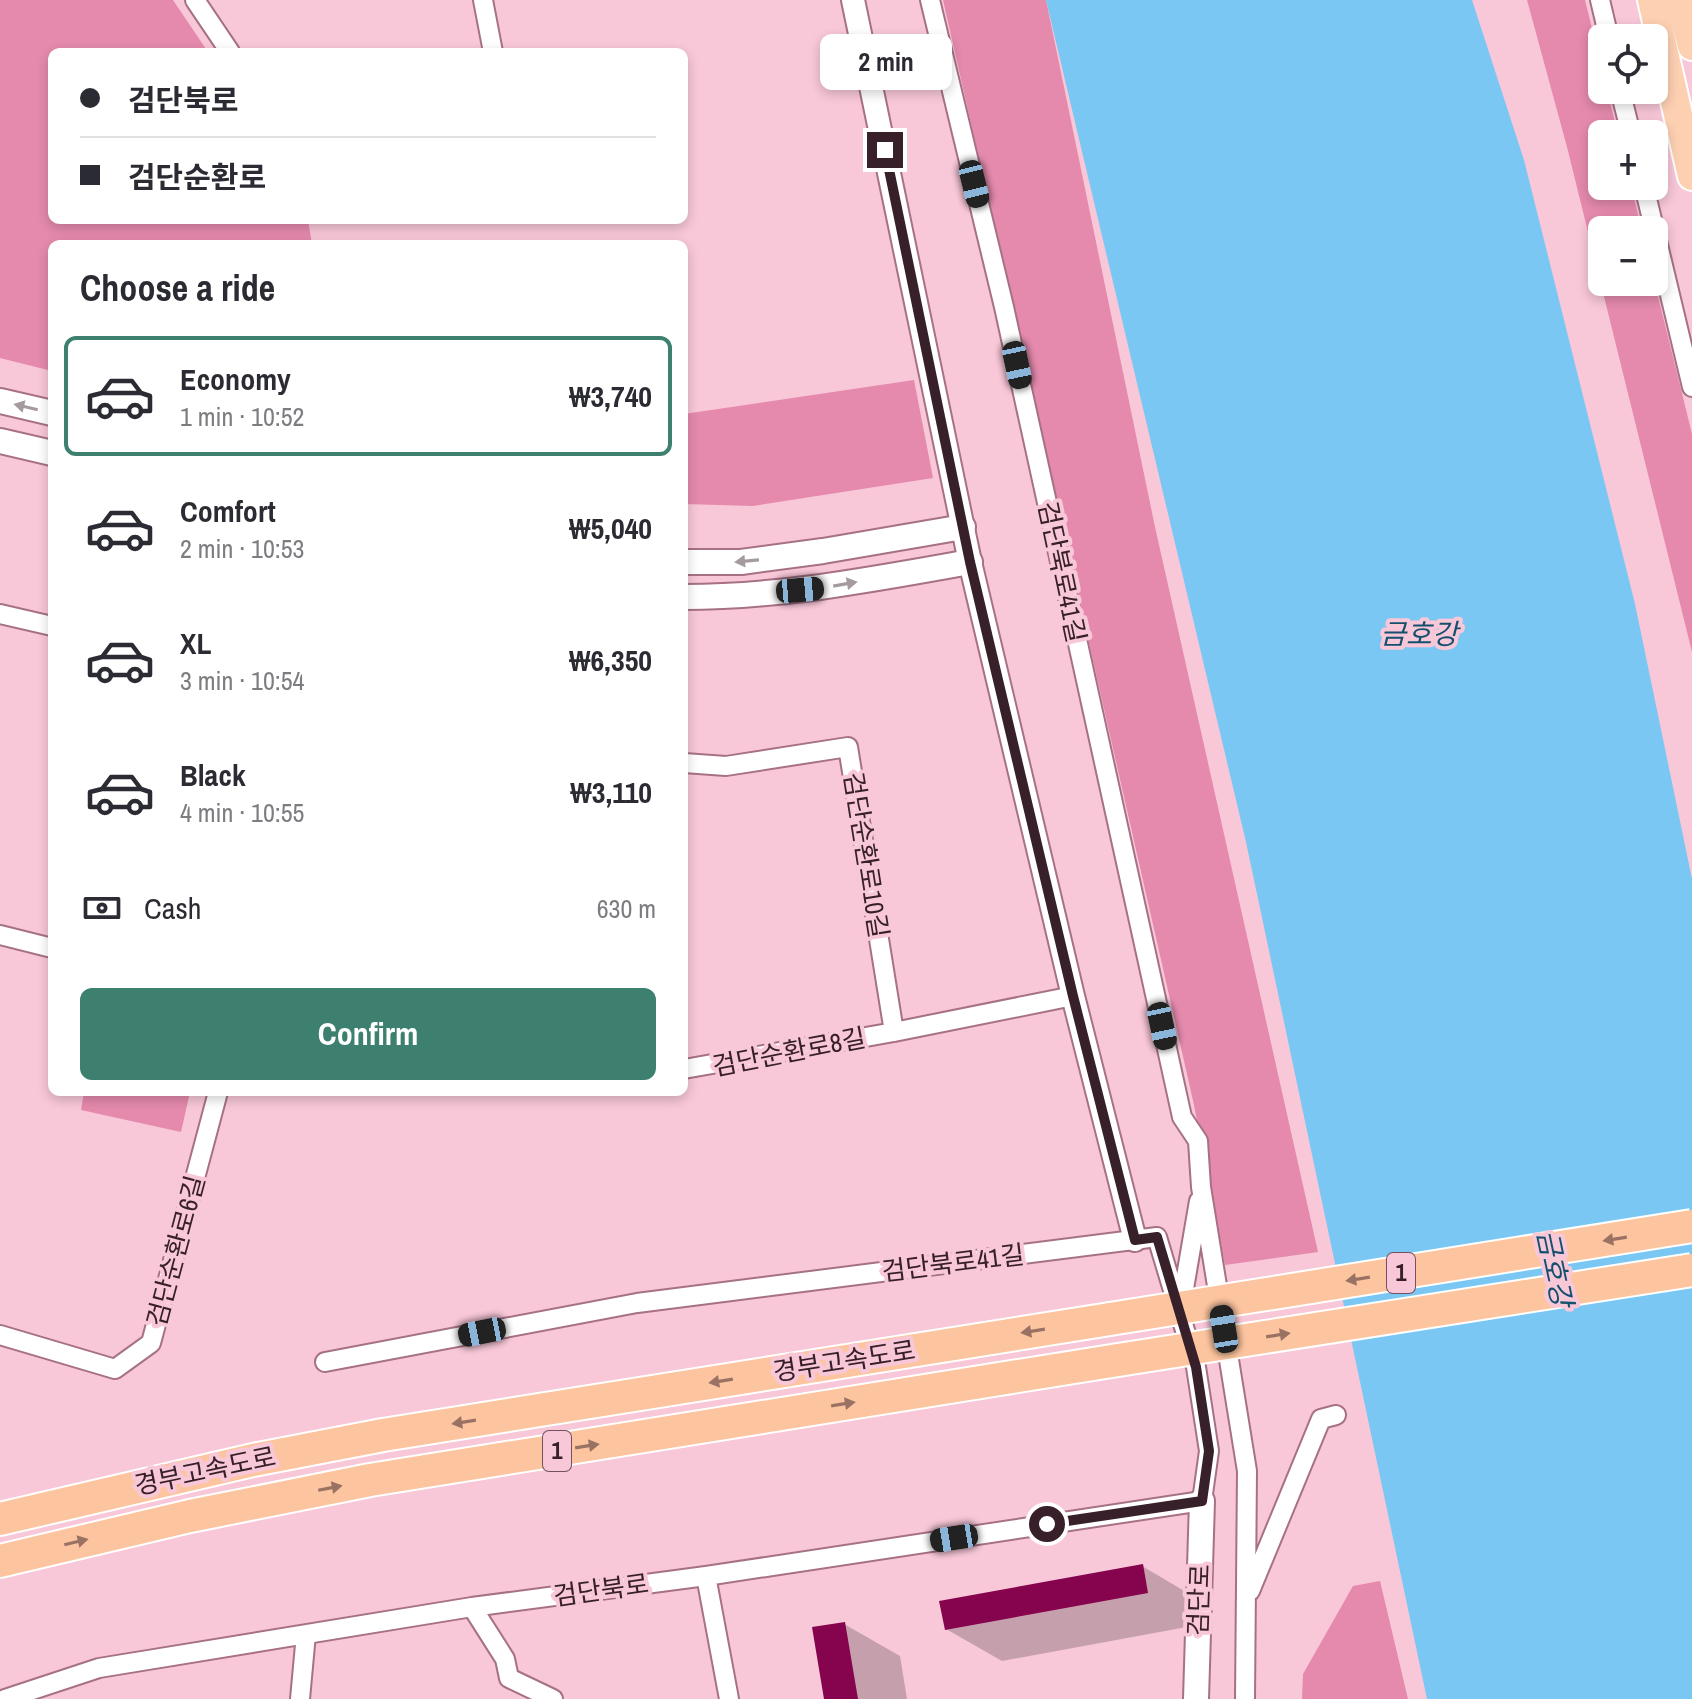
<!DOCTYPE html>
<meta charset="utf-8">
<style>
body{margin:0;font-family:"Archivo Narrow","Noto Sans KR",sans-serif;background:#f2f2f3;color:#2b2b33;height:100vh;display:flex;flex-direction:column;font-size:30px;white-space:nowrap}
*{box-sizing:border-box;margin:0}
p{font-size:26px;color:#7c7c81}
.icon{flex:none;width:44px;height:44px;fill:none;stroke:currentColor;stroke-width:2;stroke-linecap:round;stroke-linejoin:round}
.map{position:relative;flex:1;overflow:hidden}
.side{position:absolute;left:48px;top:240px;width:640px;height:856px;display:flex;flex-direction:column;background:#fff;border-radius:12px;box-shadow:0 4px 12px #0003}
.side>*{flex:none}
.banner{position:absolute;left:48px;top:48px;width:640px;height:176px;border-radius:12px;box-shadow:0 4px 12px #0003;display:grid;align-content:center;height:176px;padding:0 32px;background:#fff}
.controls{position:absolute;left:1588px;top:24px;display:grid;gap:16px}
.controls a{display:grid;place-items:center;width:80px;height:80px;border-radius:12px;background:#fff;box-shadow:0 4px 12px #0003;font-size:40px}
.end{position:absolute;width:36px;height:36px;margin:-18px;border:10px solid #372029;background:#fff;box-shadow:0 0 0 4px #fff}
.from{border-radius:50%}
.bubble{position:absolute;height:56px;border-radius:12px;background:#fff;box-shadow:0 4px 12px #0003;font-size:26px;font-weight:800;line-height:56px;text-align:center}
.car{position:absolute;width:24px;height:48px;margin:-24px -12px;border-radius:10px;box-shadow:0 0 6px 2px #0007;background:linear-gradient(#222 24%,#8ab4d8 0 40%,#222 0 76%,#8ab4d8 0 86%,#222 0)}
.banner b{display:flex;align-items:center;gap:28px;height:76px;font-size:30px}
.banner b+b{border-top:2px solid #e1e1e2}
.banner i{width:20px;height:20px;background:#2b2b33}
ul{padding:0;list-style:none}
li{display:flex;align-items:center;gap:24px;height:120px;margin:0 16px 12px;padding:0 16px;border:4px solid transparent;border-radius:12px}
li div{flex:1}
li b{display:block;font-size:30px}
li em{font-style:normal;font-weight:800}
li.active{border-color:#3e8070}
li>.icon{width:72px;height:72px;stroke-width:1.5}
h2{padding:0 32px;font-size:36px;line-height:96px}
.pay{display:flex;align-items:center;gap:20px;height:88px;padding:0 32px;font-size:30px}
.pay p{margin-inline-start:auto}
.cta{display:flex;gap:16px;margin-top:auto;padding:16px 32px}
.cta a{flex:1;height:92px;border-radius:12px;background:#3e8070;color:#fff;font-size:32px;font-weight:800;line-height:92px;text-align:center}
.map>svg:first-child{display:block}
.green{fill:#e58aad}
.water{fill:#7bc7f4}
.shadow{fill:#0003}
.building{fill:#86034d}
.lines{fill:none;stroke-linecap:round;stroke-linejoin:round}
.minor-casing{stroke:#a77185;stroke-width:22}
.tertiary-casing{stroke:#a77185;stroke-width:26}
.secondary-casing{stroke:#a77185;stroke-width:28}
.trunk-casing{stroke:#fff;stroke-width:32}
.motorway-casing{stroke:#fff;stroke-width:36}
.minor{stroke:#fff;stroke-width:18}
.tertiary{stroke:#fff;stroke-width:22}
.secondary{stroke:#fff;stroke-width:24}
.trunk{stroke:#fed0b2;stroke-width:28}
.motorway{stroke:#fdc59f;stroke-width:32}
.motorway-bridge-casing{stroke:#fff;stroke-width:36;stroke-linecap:butt}
.motorway-bridge{stroke:#fdc59f;stroke-width:32}
.oneway{fill:#a59b9f}
.oneway2{fill:#9a7264}
.route{stroke:#372029;stroke-width:10}
.labels{text-anchor:middle;stroke-width:8;stroke-linejoin:round;paint-order:stroke}
.shield{fill:#f8c7d8;stroke:#71525e;stroke-width:2}
.shield-label{font-size:24px;font-weight:bold;fill:#372029}
.street-label{font-size:26px;fill:#372029;stroke:#f8c7d8}
.water-label{font-size:28px;font-style:italic;fill:#13506e;stroke:#f8c7d8}
</style>
<div class="map">
<svg width="1692" height="1699" viewBox="0 0 1692 1699">
<rect width="100%" height="100%" fill="#f8c7d8"/>
<path class="green" d="M0,0H173L208,52H52V220H308L312,244H52V371L0,358Z
M943,0H1046L1155,527L1318,1252L1225,1265L1194,1105Z
M1527,0H1585L1602,69V90H1607L1618,134H1602V186H1631L1642,230H1602V282H1654V280L1692,434V652L1567,147Z
M914,380L933,478L753,506L684,504V414Z
M84,1092H190L181,1132L81,1110Z
M1380,1581L1408,1699H1302L1303,1674L1353,1586Z"/>
<path class="water" d="M1046,0H1472L1524,160L1635,604L1692,879V1699H1427L1246,842Z"/>
<path class="shadow" d="M1142,1566L1198,1599L1203,1624L1002,1661L946,1629Z
M844,1624L900,1656L907,1699H826Z"/>
<path class="building" d="M1143,1564L1148,1593L945,1630L939,1601Z
M845,1622L858,1699H824L812,1627Z"/>
<g class="lines">
<g class="minor-casing">
<path id="minor" d="M195,0L230,52
M483,0L493,52
M930,0L1004,307L1182,1117L1198,1141L1201,1187L1247,1471L1245,1699
M1600,0L1609,38
M1620,90L1631,134
M1644,186L1692,387
M0,614L52,626
M684,763L726,766L848,747L894,1032
M0,935L52,948
M684,1069L894,1032L1073,996
M1181,1306L1199,1201
M0,1335L115,1369L151,1343L218,1092
M706,1576L729,1699
M1250,1591L1321,1419L1336,1415
M472,1607L505,1659L509,1678L553,1699
M5,1699L99,1668L472,1607L706,1576L1202,1501L1209,1451L1196,1367L1157,1237L637,1303L325,1362
M300,1699L306,1634"/>
</g>
<g class="tertiary-casing">
<path id="tertiary" d="M853,0L970,562L1073,996L1135,1240"/>
</g>
<g class="secondary-casing">
<path id="secondary" d="M0,401L52,413
M0,441L52,453
M684,562H741L823,551L963,527
M684,597C781,597 875,579 970,562
M1196,1699L1202,1501"/>
</g>
<g class="trunk-casing">
<path id="trunk" d="M1652,0L1692,176
M1680,0L1692,46"/>
</g>
<g class="motorway-casing">
<path id="motorway" d="M0,1519L253,1460L383,1435L1110,1319
M0,1561L190,1516L370,1480L1118,1360"/>
</g>
<use href="#minor" class="minor"/>
<use href="#tertiary" class="tertiary"/>
<use href="#secondary" class="secondary"/>
<use href="#trunk" class="trunk"/>
<use href="#motorway" class="motorway"/>
<g class="motorway-bridge-casing">
<path id="motorway-bridge" d="M1110,1319L1692,1226
M1118,1360L1692,1270"/>
</g>
<use href="#motorway-bridge" class="motorway-bridge"/>
</g>
<defs><path id="oneway-solid" d="M-6-.8H1V-3.2L6.5 0L1 3.2V.8H-6Z" transform="scale(2)"/></defs>
<g class="oneway">
<use href="#oneway-solid" transform="translate(26 407) rotate(-167)"/>
<use href="#oneway-solid" transform="translate(747 561) rotate(175)"/>
<use href="#oneway-solid" transform="translate(845 584) rotate(-10)"/>
</g>
<g class="oneway2">
<use href="#oneway-solid" transform="translate(1615 1239) rotate(171)"/>
<use href="#oneway-solid" transform="translate(1358 1279) rotate(171)"/>
<use href="#oneway-solid" transform="translate(1033 1331) rotate(171)"/>
<use href="#oneway-solid" transform="translate(1278 1335) rotate(-9)"/>
<use href="#oneway-solid" transform="translate(721 1381) rotate(171)"/>
<use href="#oneway-solid" transform="translate(843 1404) rotate(-9)"/>
<use href="#oneway-solid" transform="translate(464 1422) rotate(171)"/>
<use href="#oneway-solid" transform="translate(587 1446) rotate(-9)"/>
<use href="#oneway-solid" transform="translate(330 1488) rotate(-11)"/>
<use href="#oneway-solid" transform="translate(76 1542) rotate(-13)"/>
</g>
<g class="lines">
<path class="route" d="M885,150L970,562L1073,996L1135,1240L1157,1237L1196,1367L1209,1451L1202,1501L1047,1524"/>
</g>
<g class="labels">
<g class="shield">
<rect x="1387" y="1253" width="28" height="40" rx="6"/>
<rect x="543" y="1431" width="28" height="40" rx="6"/>
</g>
<g class="shield-label">
<text x="1401" y="1281">1</text>
<text x="557" y="1459">1</text>
</g>
<g class="street-label">
<text transform="translate(1062 572) rotate(78)" y="9">검단북로41길</text>
<text transform="translate(866 855) rotate(81)" y="9">검단순환로10길</text>
<text transform="translate(789 1052) rotate(-11)" y="9">검단순환로8길</text>
<text transform="translate(176 1251) rotate(-75)" y="9">검단순환로6길</text>
<text transform="translate(953 1263) rotate(-7)" y="9">검단북로41길</text>
<text transform="translate(844 1361) rotate(-9)" y="9">경부고속도로</text>
<text transform="translate(205 1471) rotate(-12)" y="9">경부고속도로</text>
<text transform="translate(601 1590) rotate(-8)" y="9">검단북로</text>
<text transform="translate(1199 1600) rotate(-88)" y="9">검단로</text>
</g>
<g class="water-label">
<text x="1419" y="644">금호강</text>
<text transform="translate(1555 1268) rotate(78)" y="10">금호강</text>
</g>
</g>
</svg>
<div class="controls">
<a><svg class="icon" aria-label="locate" viewBox="0 0 24 24"><circle cx="12" cy="12" r="6"/><path d="M12 2v4M12 18v4M2 12h4M18 12h4"/></svg></a>
<a>+</a>
<a>−</a>
</div>
<i class="end from" style="left:1047px;top:1524px"></i>
<i class="end" style="left:885px;top:150px"></i>
<div class="bubble" style="left:820px;top:34px;width:132px">2 min</div>
<i class="car" style="left:974px;top:184px;rotate:166deg"></i>
<i class="car" style="left:1017px;top:365px;rotate:168deg"></i>
<i class="car" style="left:800px;top:590px;rotate:85deg"></i>
<i class="car" style="left:1162px;top:1026px;rotate:168deg"></i>
<i class="car" style="left:1224px;top:1329px;rotate:351deg"></i>
<i class="car" style="left:482px;top:1332px;rotate:259deg"></i>
<i class="car" style="left:954px;top:1538px;rotate:261deg"></i>
<div class="banner">
<b><i class="from"></i>검단북로</b>
<b><i></i>검단순환로</b>
</div>
<section class="side">
<h2>Choose a ride</h2>
<ul>
<li class="active"><svg class="icon" aria-label="car" viewBox="0 0 24 24"><path d="M5 17H2v-5l4-1 3-4h7l3 4 3 1v5h-3M9 17h6M6 11h13"/><circle cx="7" cy="17" r="2"/><circle cx="17" cy="17" r="2"/></svg><div><b>Economy</b><p>1 min · 10:52</p></div><em>₩3,740</em></li>
<li><svg class="icon" aria-label="car" viewBox="0 0 24 24"><path d="M5 17H2v-5l4-1 3-4h7l3 4 3 1v5h-3M9 17h6M6 11h13"/><circle cx="7" cy="17" r="2"/><circle cx="17" cy="17" r="2"/></svg><div><b>Comfort</b><p>2 min · 10:53</p></div><em>₩5,040</em></li>
<li><svg class="icon" aria-label="car" viewBox="0 0 24 24"><path d="M5 17H2v-5l4-1 3-4h7l3 4 3 1v5h-3M9 17h6M6 11h13"/><circle cx="7" cy="17" r="2"/><circle cx="17" cy="17" r="2"/></svg><div><b>XL</b><p>3 min · 10:54</p></div><em>₩6,350</em></li>
<li><svg class="icon" aria-label="car" viewBox="0 0 24 24"><path d="M5 17H2v-5l4-1 3-4h7l3 4 3 1v5h-3M9 17h6M6 11h13"/><circle cx="7" cy="17" r="2"/><circle cx="17" cy="17" r="2"/></svg><div><b>Black</b><p>4 min · 10:55</p></div><em>₩3,110</em></li>
</ul>
<div class="pay"><svg class="icon" aria-label="cash" viewBox="0 0 24 24"><path d="M3 7h18v10H3z"/><circle cx="12" cy="12" r="2"/></svg>Cash<p>630 m</p></div>
<div class="cta"><a>Confirm</a></div>
</section>
</div>
